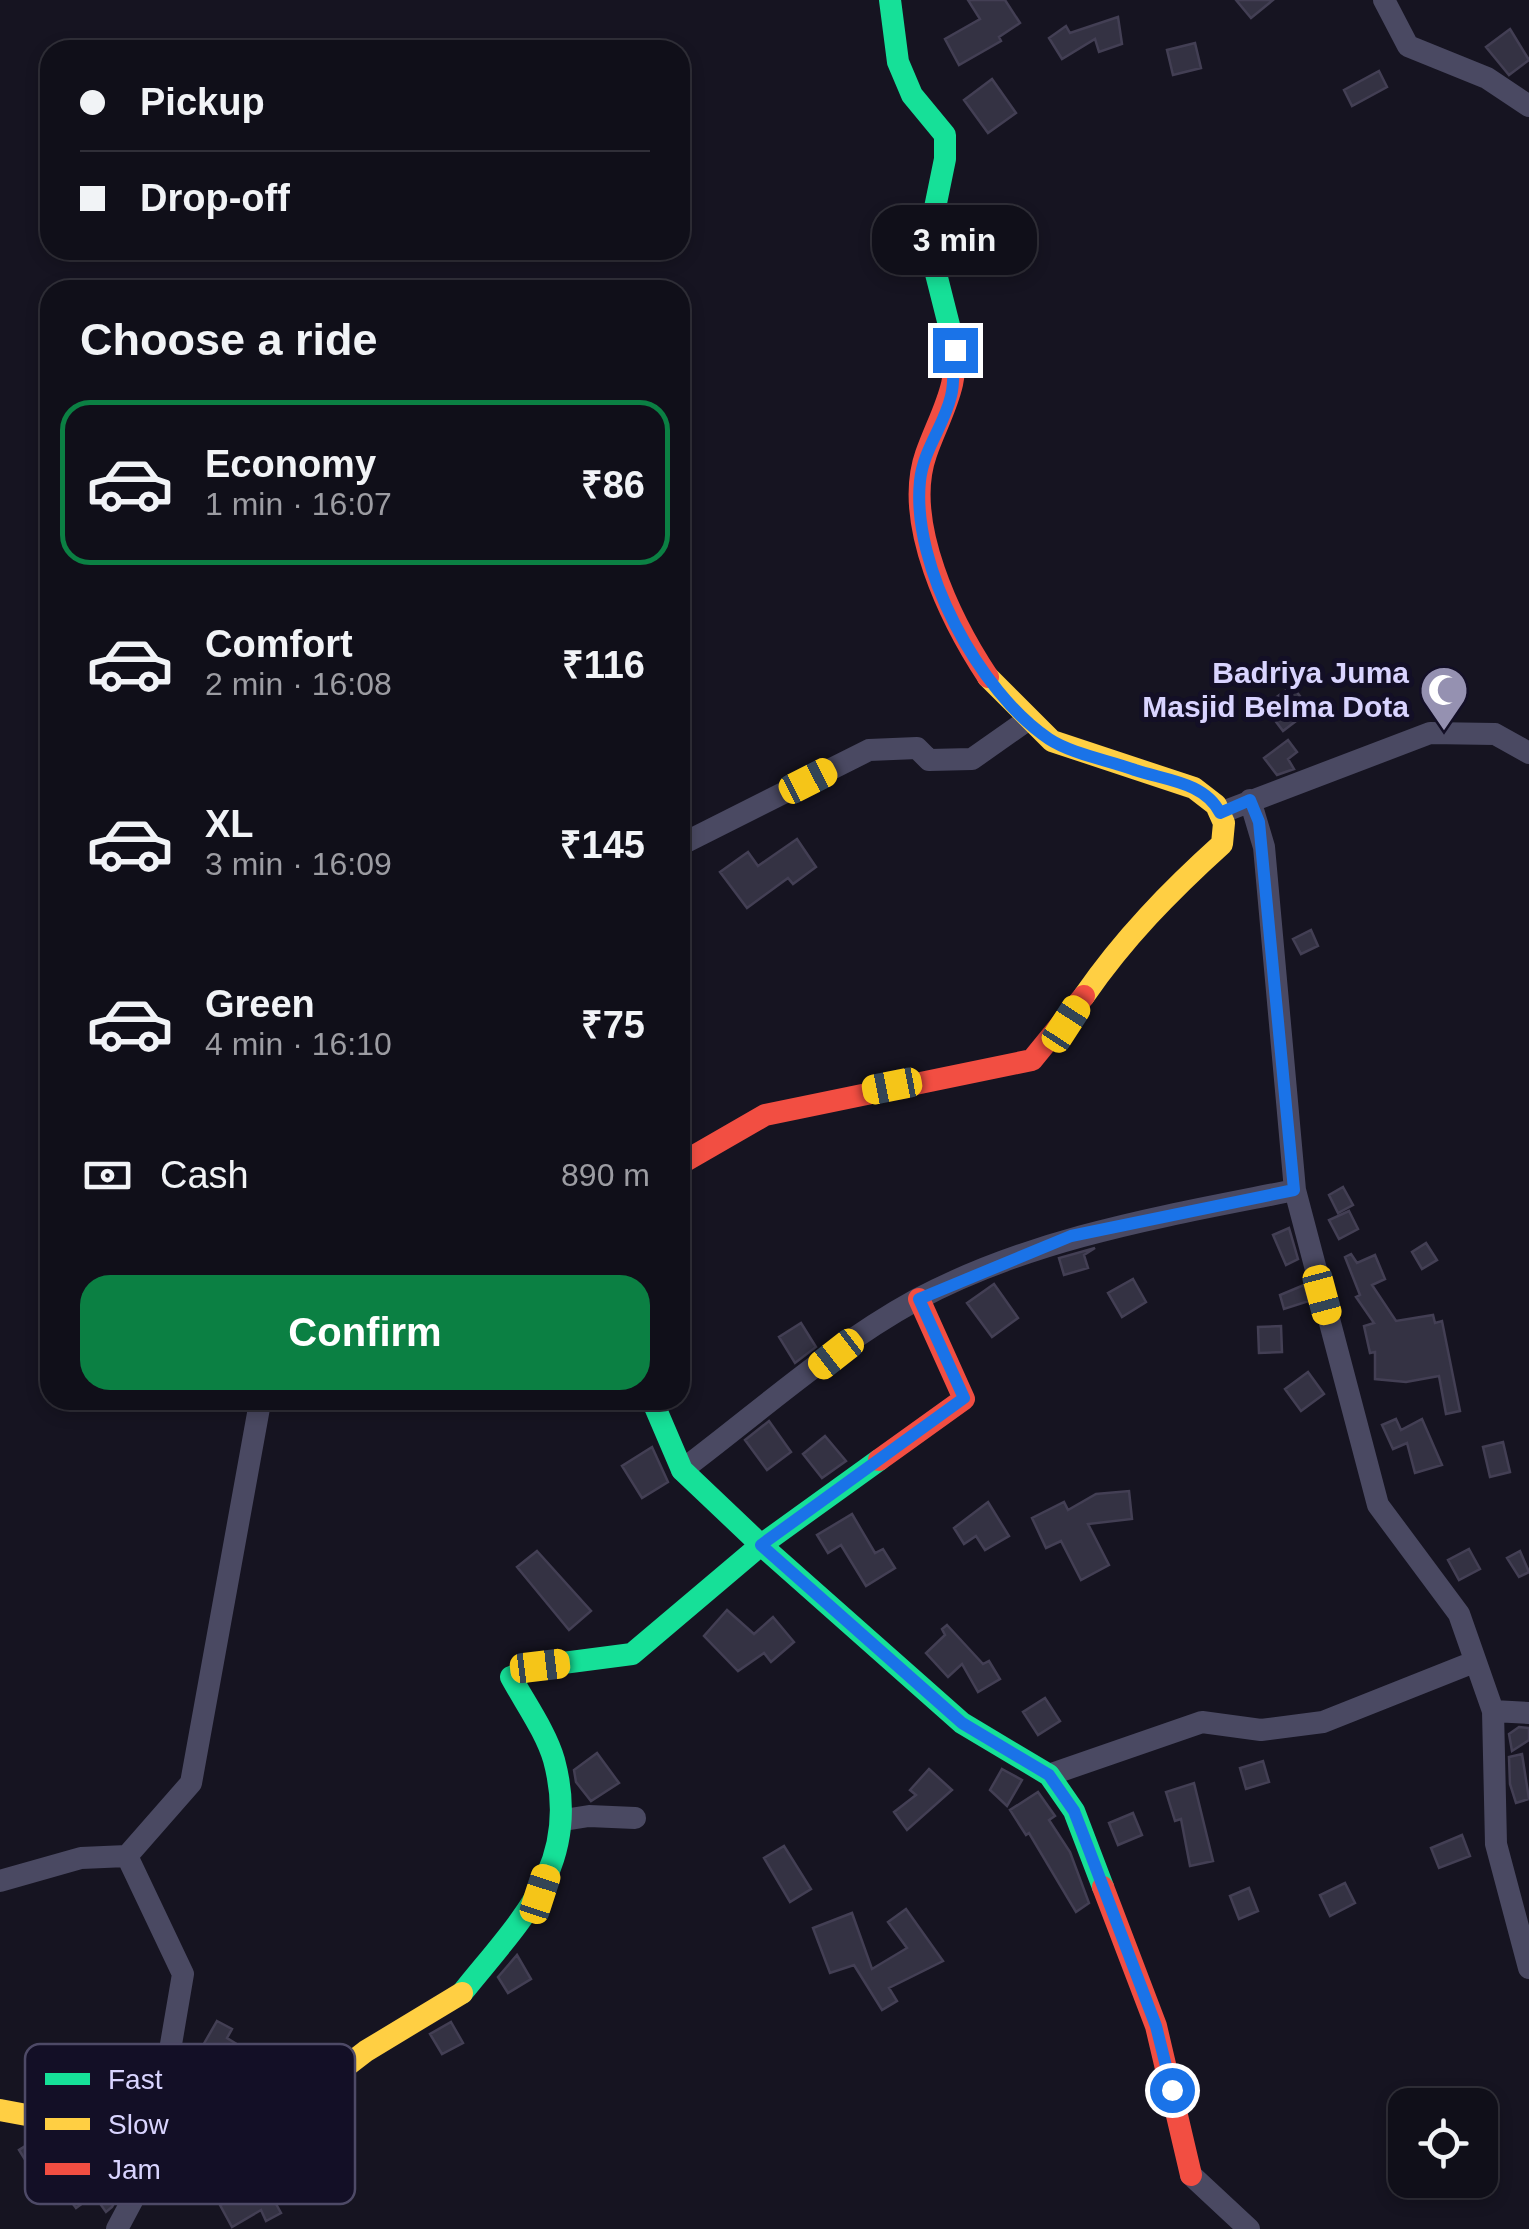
<!DOCTYPE html>
<meta charset="utf-8">
<style>
body{margin:0;font-family:Arial,sans-serif;background:#1e1d26;color:#f1f3f6;height:100vh;display:flex;flex-direction:column;font-size:38px;white-space:nowrap}
*{box-sizing:border-box;margin:0}
p{font-size:32px;color:#9c9ca2}
.icon{flex:none;width:55px;height:55px;fill:none;stroke:currentColor;stroke-width:2;stroke-linecap:round;stroke-linejoin:round}
.map{position:relative;flex:1;overflow:hidden}
.sheet{position:absolute;left:40px;top:280px;width:650px;height:1130px;display:flex;flex-direction:column;background:#100f19;border-radius:30px;box-shadow:0 5px 15px #0003,0 0 0 2px #302f38}
.sheet>*{flex:none}
.top-card{position:absolute;left:40px;top:40px;width:650px;height:220px;border-radius:30px;box-shadow:0 5px 15px #0003,0 0 0 2px #302f38;display:grid;align-content:center;height:220px;padding:0 40px;background:#100f19}
.tools{position:absolute;left:1388px;top:2088px;display:grid;gap:20px}
.tools a{display:grid;place-items:center;width:110px;height:110px;border-radius:20px;background:#100f19;box-shadow:0 5px 15px #0003,0 0 0 2px #302f38;font-size:50px}
.end{position:absolute;width:45px;height:45px;margin:-22px;border:12px solid #1a73e8;background:#fff;box-shadow:0 0 0 5px #fff}
.from{border-radius:50%}
.bubble{position:absolute;height:70px;border-radius:30px;background:#100f19;box-shadow:0 5px 15px #0003,0 0 0 2px #302f38;font-size:32px;font-weight:700;line-height:70px;text-align:center}
.car{position:absolute;width:30px;height:60px;margin:-30px -15px;border-radius:12px;box-shadow:0 0 8px 2px #0007;background:linear-gradient(#f5c518 24%,#345 0 40%,#f5c518 0 76%,#345 0 86%,#f5c518 0)}
.top-card b{display:flex;align-items:center;gap:35px;height:95px;font-size:38px}
.top-card b+b{border-top:2px solid #302f38}
.top-card i{width:25px;height:25px;background:#f1f3f6}
ul{padding:0;list-style:none}
li{display:flex;align-items:center;gap:30px;height:165px;margin:0 20px 15px;padding:0 20px;border:5px solid transparent;border-radius:30px}
li div{flex:1}
li b{display:block;font-size:38px}
li em{font-style:normal;font-weight:700}
li.current{border-color:#0b8043}
li>.icon{width:90px;height:90px;stroke-width:1.5}
h2{padding:0 40px;font-size:45px;line-height:120px}
.pay{display:flex;align-items:center;gap:25px;height:110px;padding:0 40px;font-size:38px}
.pay p{margin-inline-start:auto}
.action{display:flex;gap:20px;margin-top:auto;padding:20px 40px}
.action a{flex:1;height:115px;border-radius:30px;background:#0b8043;color:#fff;font-size:40px;font-weight:700;line-height:115px;text-align:center}
.map>svg:first-child{display:block}
.building{fill:#343243;stroke:#433f54;stroke-width:2.5}
.lines{fill:none;stroke-linecap:round;stroke-linejoin:round}
.street{stroke:#4a4962;stroke-width:22}
.fast{stroke:#16e098;stroke-width:22}
.slow{stroke:#ffcf43;stroke-width:22}
.jam{stroke:#f24e42;stroke-width:22}
.route{stroke:#1a73e8;stroke-width:12}
.labels{text-anchor:middle;stroke-width:10;stroke-linejoin:round;paint-order:stroke}
.poi-label{font-size:30px;font-weight:bold;fill:#d9d4ff;stroke:#130f26;text-anchor:end}
.key{fill:#130f26;stroke:#4e4a67;stroke-width:2.5}
.key-label{font-size:28px;fill:#d9d4ff}
</style>
<div class="map">
<svg width="1529" height="2229" viewBox="0 0 1529 2229">
<rect width="100%" height="100%" fill="#161421"/>
<path class="building" d="M968,0H1005L1020,23L999,37L1001,41L959,65L945,39L980,19Z
M1236,0H1273L1251,18Z
M1118,17L1122,44L1099,52L1095,39L1062,59L1049,38L1066,26L1070,33Z
M1510,29L1529,60L1509,75L1486,47Z
M1195,43L1201,68L1173,75L1167,50Z
M1379,71L1387,87L1352,106L1344,90Z
M992,79L1016,113L988,133L964,100Z
M1292,686L1307,705L1296,713L1300,718L1283,731L1264,706Z
M1288,740L1297,752L1288,759L1294,769L1277,775L1264,758Z
M797,839L816,867L793,884L788,878L747,908L720,872L748,852L758,866Z
M1311,930L1318,946L1301,954L1293,939Z
M1343,1187L1353,1205L1338,1213L1329,1195Z
M1349,1211L1358,1229L1339,1239L1329,1220Z
M1289,1228L1298,1259L1286,1265L1273,1235Z
M1426,1243L1437,1260L1422,1269L1412,1252Z
M1095,1248L1084,1255L1088,1268L1064,1275L1059,1258Z
M1351,1254L1357,1263L1375,1255L1385,1279L1372,1285L1396,1321L1433,1315L1435,1323L1442,1321L1460,1411L1446,1414L1439,1376L1406,1382L1375,1379V1352L1370,1353L1364,1326L1374,1323L1356,1297L1360,1295L1345,1257Z
M1133,1279L1146,1302L1122,1317L1108,1293Z
M994,1284L1018,1318L992,1337L967,1303Z
M1304,1285L1309,1301L1284,1309L1280,1295Z
M801,1323L816,1347L795,1363L779,1337Z
M1281,1326L1282,1352L1259,1353L1258,1327Z
M1308,1372L1324,1394L1301,1411L1285,1389Z
M1396,1419L1401,1430L1422,1419L1442,1465L1415,1473L1407,1443L1393,1449L1382,1425Z
M769,1421L791,1452L767,1470L745,1440Z
M825,1436L846,1461L822,1478L803,1454Z
M1503,1442L1510,1472L1490,1477L1483,1447Z
M652,1447L668,1482L642,1498L622,1466Z
M1129,1491L1132,1519L1088,1524L1109,1565L1081,1580L1061,1541L1046,1548L1032,1518L1064,1502L1068,1510L1096,1494Z
M988,1502L1009,1536L985,1550L976,1536L964,1544L954,1528Z
M852,1514L875,1553L883,1549L895,1568L866,1586L841,1545L828,1553L817,1535Z
M1469,1549L1480,1569L1459,1580L1448,1560Z
M537,1551L591,1611L569,1630L517,1567Z
M1520,1551L1529,1572L1519,1577L1507,1558Z
M727,1610L754,1634L773,1617L794,1642L771,1662L764,1653L738,1671L704,1636Z
M947,1625L983,1664L989,1661L1000,1679L978,1692L962,1664L948,1677L926,1653L945,1635L942,1629Z
M1045,1698L1060,1721L1038,1735L1023,1712Z
M1519,1727L1529,1728V1740L1512,1751L1509,1734Z
M597,1753L619,1783L591,1801L576,1782L574,1770Z
M1522,1754L1529,1799L1516,1803L1510,1784L1509,1757Z
M1263,1761L1269,1782L1246,1789L1240,1768Z
M929,1769L952,1790L907,1830L894,1812L916,1795L910,1790Z
M1002,1769L1022,1780L1007,1806L990,1790Z
M1194,1783L1213,1861L1190,1866L1181,1819L1175,1821L1166,1792Z
M1038,1792L1055,1816L1049,1820L1070,1852L1089,1903L1076,1912L1029,1833L1026,1835L1010,1810Z
M1133,1813L1142,1835L1118,1845L1109,1823Z
M1462,1835L1470,1856L1439,1868L1431,1848Z
M784,1846L811,1889L790,1902L764,1858Z
M1345,1883L1355,1903L1330,1916L1320,1895Z
M1249,1888L1258,1911L1239,1919L1230,1896Z
M906,1909L943,1961L889,1988L897,2001L882,2010L854,1965L830,1973L813,1928L852,1913L872,1969L907,1948L888,1922Z
M517,1955L531,1979L508,1993L498,1977Z
M217,2021L232,2029L227,2038L274,2067L264,2087L202,2047Z
M451,2022L463,2043L442,2054L430,2034Z
M40,2137L59,2160L73,2149L79,2152L104,2185L118,2175L125,2183L112,2207L106,2212L94,2195L76,2208L43,2164L32,2171L19,2150Z
M265,2184L281,2213L266,2221L261,2210L232,2227L220,2205Z"/>
<g class="lines">
<path class="street" d="M1384,0L1408,46L1487,78L1529,106
M1250,800L1264,847L1295,1190L1378,1505L1459,1614L1493,1711L1496,1844L1529,1968
M1220,813L1430,733L1495,734L1529,753
M680,845L869,750L917,748L929,760L972,759L1026,721
M682,1470C758,1413 832,1346 916,1300C1034,1237 1165,1216 1295,1190
M1493,1711L1529,1713
M1049,1775L1202,1722L1261,1730L1323,1722L1474,1662
M564,1820L589,1816L635,1818
M0,1881L81,1858L127,1856L191,1783L259,1408L255,1400
M1191,2175L1249,2229
M117,2229L150,2167L183,1974L127,1856"/>
<path class="fast" d="M890,0L898,62L912,95L945,135V159L928,242L952,337
M652,1400L682,1470L761,1545L962,1723L1049,1775L1074,1811L1103,1887
M462,1993C522,1918 582,1864 554,1760C546,1732 525,1703 511,1677L540,1666L632,1654L761,1545L879,1460"/>
<path class="slow" d="M988,677L1052,741L1194,788L1216,805L1224,823L1222,844C1170,891 1124,938 1084,996
M0,2110L59,2121L150,2167L204,2186L264,2164L327,2081L366,2051L462,1993"/>
<path class="jam" d="M952,337C963,381 940,414 926,454C902,522 951,621 988,677
M680,1164L765,1115L1032,1060L1084,996
M879,1460L964,1399L919,1299
M1103,1887L1156,2026L1191,2175"/>
</g>
<g class="lines">
<path class="route" d="M955,350C952,365 955,381 951,396C944,426 923,450 920,481C911,566 979,692 1049,739C1072,754 1108,760 1135,770C1164,780 1205,782 1220,813L1250,800L1259,822L1294,1190L1071,1236L919,1299L964,1398L761,1545L962,1723L1049,1775L1074,1811L1086,1842L1156,2026L1172,2090"/>
</g>
<defs>
<g id="mosque-pin" transform="scale(2.5)"><path d="M0 17L-7.5 6A9.5 9.5 0 1 1 7.5 6Z" fill="#9591b1" stroke="#130f26"/><path d="M3.5-4.9A6 6 0 1 0 3.5 4.9A5 5 0 1 1 3.5-4.9Z" fill="#fff"/></g>
</defs>
<g fill-rule="evenodd">
<use href="#mosque-pin" x="1444" y="690"/>
</g>
<g class="labels">
<g class="poi-label">
<text x="1409" y="683">Badriya Juma<tspan x="1409" dy="34">Masjid Belma Dota</tspan></text>
</g>
</g>
<rect x="25" y="2044" width="330" height="160" rx="15" class="key"/>
<rect x="45" y="2073" width="45" height="12" fill="#16e098"/>
<rect x="45" y="2118" width="45" height="12" fill="#ffcf43"/>
<rect x="45" y="2163" width="45" height="12" fill="#f24e42"/>
<g class="key-label">
<text x="108" y="2089">Fast</text>
<text x="108" y="2134">Slow</text>
<text x="108" y="2179">Jam</text>
</g>
</svg>
<div class="tools">
<a><svg class="icon" aria-label="locate" viewBox="0 0 24 24"><circle cx="12" cy="12" r="6"/><path d="M12 2v4M12 18v4M2 12h4M18 12h4"/></svg></a>
</div>
<i class="end from" style="left:1172px;top:2090px"></i>
<i class="end" style="left:955px;top:350px"></i>
<div class="bubble" style="left:872px;top:205px;width:165px">3 min</div>
<i class="car" style="left:808px;top:781px;rotate:63deg"></i>
<i class="car" style="left:1066px;top:1024px;rotate:33deg"></i>
<i class="car" style="left:892px;top:1086px;rotate:259deg"></i>
<i class="car" style="left:1322px;top:1295px;rotate:165deg"></i>
<i class="car" style="left:836px;top:1354px;rotate:232deg"></i>
<i class="car" style="left:540px;top:1666px;rotate:83deg"></i>
<i class="car" style="left:540px;top:1894px;rotate:18deg"></i>
<div class="top-card">
<b><i class="from"></i>Pickup</b>
<b><i></i>Drop-off</b>
</div>
<section class="sheet">
<h2>Choose a ride</h2>
<ul>
<li class="current"><svg class="icon" aria-label="car" viewBox="0 0 24 24"><path d="M5 17H2v-5l4-1 3-4h7l3 4 3 1v5h-3M9 17h6M6 11h13"/><circle cx="7" cy="17" r="2"/><circle cx="17" cy="17" r="2"/></svg><div><b>Economy</b><p>1 min · 16:07</p></div><em>₹86</em></li>
<li><svg class="icon" aria-label="car" viewBox="0 0 24 24"><path d="M5 17H2v-5l4-1 3-4h7l3 4 3 1v5h-3M9 17h6M6 11h13"/><circle cx="7" cy="17" r="2"/><circle cx="17" cy="17" r="2"/></svg><div><b>Comfort</b><p>2 min · 16:08</p></div><em>₹116</em></li>
<li><svg class="icon" aria-label="car" viewBox="0 0 24 24"><path d="M5 17H2v-5l4-1 3-4h7l3 4 3 1v5h-3M9 17h6M6 11h13"/><circle cx="7" cy="17" r="2"/><circle cx="17" cy="17" r="2"/></svg><div><b>XL</b><p>3 min · 16:09</p></div><em>₹145</em></li>
<li><svg class="icon" aria-label="car" viewBox="0 0 24 24"><path d="M5 17H2v-5l4-1 3-4h7l3 4 3 1v5h-3M9 17h6M6 11h13"/><circle cx="7" cy="17" r="2"/><circle cx="17" cy="17" r="2"/></svg><div><b>Green</b><p>4 min · 16:10</p></div><em>₹75</em></li>
</ul>
<div class="pay"><svg class="icon" aria-label="cash" viewBox="0 0 24 24"><path d="M3 7h18v10H3z"/><circle cx="12" cy="12" r="2"/></svg>Cash<p>890 m</p></div>
<div class="action"><a>Confirm</a></div>
</section>
</div>
